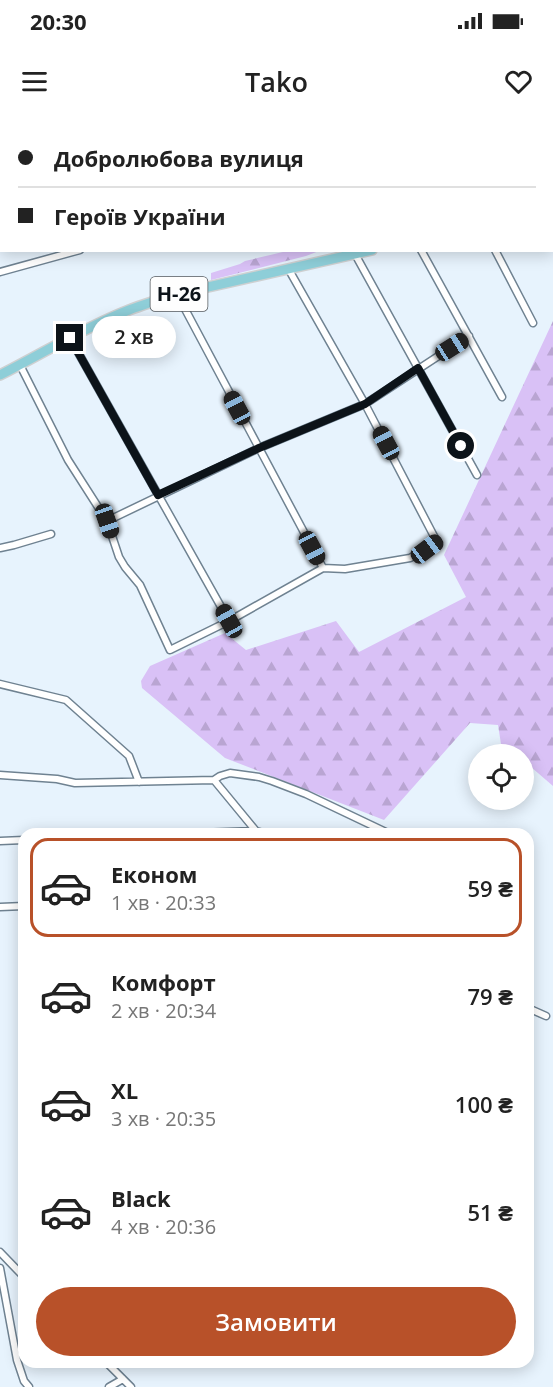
<!DOCTYPE html>
<html lang="uk">
<meta charset="utf-8">
<style>
body{margin:0;font-family:"Open Sans",sans-serif;background:#f2f2f2;color:#222;height:100vh;display:flex;flex-direction:column;font-size:22px;white-space:nowrap}
*{box-sizing:border-box;margin:0}
p{font-size:20px;color:#767676}
.icon{flex:none;width:33px;height:33px;fill:none;stroke:currentColor;stroke-width:2;stroke-linecap:round;stroke-linejoin:round}
.map{position:relative;flex:1;overflow:hidden}
.details{position:absolute;left:18px;top:708px;width:516px;height:540px;display:flex;flex-direction:column;background:#fff;border-radius:18px;box-shadow:0 3px 15px #0003}
.details>*{flex:none}
.banner{position:absolute;left:0px;top:0px;width:554px;height:132px;box-shadow:0 3px 15px #0003;display:grid;align-content:center;height:132px;padding:0 18px;background:#fff}
.buttons{position:absolute;left:468px;top:624px;display:grid;gap:12px}
.buttons a{display:grid;place-items:center;width:66px;height:66px;border-radius:50%;background:#fff;box-shadow:0 3px 15px #0003;font-size:30px}
.end{position:absolute;width:27px;height:27px;margin:-14px;border:8px solid #0c1319;background:#fff;box-shadow:0 0 0 3px #fff}
.from{border-radius:50%}
.bubble{position:absolute;height:42px;border-radius:21px;background:#fff;box-shadow:0 3px 15px #0003;font-size:20px;font-weight:600;line-height:42px;text-align:center}
.car{position:absolute;width:18px;height:36px;margin:-18px -9px;border-radius:8px;box-shadow:0 0 4px 2px #0007;background:linear-gradient(#222 24%,#8ab4d8 0 40%,#222 0 76%,#8ab4d8 0 86%,#222 0)}
.banner b{display:flex;align-items:center;gap:21px;height:57px;font-size:22px}
.banner b+b{border-top:2px solid #e0e0e0}
.banner i{width:15px;height:15px;background:#222}
ul{padding:10px 0 0;list-style:none}
li{display:flex;align-items:center;gap:18px;height:99px;margin:0 12px 9px;padding:0 6px;border:3px solid transparent;border-radius:18px}
li div{flex:1}
li b{display:block;font-size:22px}
li em{font-style:normal;font-weight:600}
li.current{border-color:#b85129}
li>.icon{width:54px;height:54px;stroke-width:1.5}
.cta{display:flex;gap:12px;margin-top:auto;padding:12px 18px}
.cta a{flex:1;height:69px;border-radius:36px;background:#b85129;color:#fff;font-size:24px;font-weight:600;line-height:69px;text-align:center}
.status{display:flex;justify-content:space-between;align-items:center;height:42px;padding:0 30px;background:#fff;direction:ltr}
.status svg{height:16px;fill:currentColor}
header{display:flex;justify-content:space-between;align-items:center;height:78px;padding:0 18px;background:#fff;font-size:27px;font-weight:600}
.map>svg:first-child{display:block}
.forest{fill:url(#forest-firs)}
.lines{fill:none;stroke-linecap:round;stroke-linejoin:round}
.street-casing{stroke:#6f8291;stroke-width:9}
.primary-casing{stroke:#ced0d1;stroke-width:12}
.street{stroke:#fff;stroke-width:6}
.primary{stroke:#8eced8;stroke-width:9}
.route{stroke:#0c1319;stroke-width:8}
.labels{text-anchor:middle;stroke-width:6;stroke-linejoin:round;paint-order:stroke}
.shield{fill:#fefefe;stroke:#555a5e;stroke-width:1.5}
.shield-label{font-size:20px;font-weight:bold;fill:#0c1319}
</style>
<div class="status"><b>20:30</b><svg viewBox="0 0 49 12"><path d="M0 12V9h3v3zM5 12V6h3v6zM10 12V3h3v9zM15 12V0h3v12zM26 1h20v11H26zM47 4h2v5h-2z"/></svg></div>
<header><svg class="icon" aria-label="menu" viewBox="0 0 24 24"><path d="M4 6h16M4 12h16M4 18h16"/></svg>Tako<svg class="icon" aria-label="heart" viewBox="0 0 24 24"><path d="M12 20l-8-8c-3-5 5-10 8-4 3-6 11-1 8 4z"/></svg></header>
<div class="map">
<svg width="553" height="1267" viewBox="0 0 553 1267">
<defs>
<pattern id="forest-firs" width="22" height="20" patternUnits="userSpaceOnUse" patternTransform="scale(1.5)"><rect width="22" height="20" fill="#d9c1f6"/><path d="M5 1l3.5 6h-7zM16 11l3.5 6h-7z" fill="#b9a5d2"/></pattern>
</defs>
<rect width="100%" height="100%" fill="#e7f3fd"/>
<path class="forest" d="M287,131H319L306,136L211,160V153L240,144L245,141Z
M553,201V666L524,641V634H515L501,624L498,605L470,603L384,700L225,638L142,568L141,561L150,546L225,513L246,530L336,501L359,532L466,477L444,435Z"/>
<g class="lines">
<g class="street-casing">
<path id="street" d="M329,0L330,2
M421,130L502,277
M495,130L533,203
M355,134L477,355
M0,152L80,130
M177,174L323,448
M70,218L229,501
M20,245L68,340L107,401L119,437L125,447L140,465L170,530L229,501L323,448L345,449L410,438L427,429L437,422L365,284L289,150
M107,401L259,328L365,284L469,216
M0,428L14,425L51,414
M0,564L66,580L129,636L139,662
M0,655L57,659L75,663L214,660L220,656L230,653L259,657L272,661L306,674L390,714
M214,660L256,711
M171,714L256,711L267,714
M0,721L24,720
M0,787L24,786
M528,888L546,896
M0,1132L24,1157
M0,1148L17,1240L24,1261L29,1267
M106,1242L131,1267
M109,1267L123,1259"/>
</g>
<g class="primary-casing">
<path id="primary" d="M552,93H553
M0,255C42,234 85,207 129,190C145,184 161,179 177,174L372,130"/>
</g>
<use href="#street" class="street"/>
<use href="#primary" class="primary"/>
</g>
<g class="lines">
<path class="route" d="M70,218L158,375L259,328L365,284L418,248L461,326"/>
</g>
<g class="labels">
<rect class="shield" x="150.5" y="157" width="57" height="34" rx="4.5"/>
<g class="shield-label">
<text x="179" y="181">Н-26</text>
</g>
</g>
</svg>
<div class="buttons">
<a><svg class="icon" aria-label="locate" viewBox="0 0 24 24"><circle cx="12" cy="12" r="6"/><path d="M12 2v4M12 18v4M2 12h4M18 12h4"/></svg></a>
</div>
<i class="end from" style="left:461px;top:326px"></i>
<i class="end" style="left:70px;top:218px"></i>
<div class="bubble" style="left:92px;top:196px;width:84px">2 хв</div>
<i class="car" style="left:452px;top:227px;rotate:58deg"></i>
<i class="car" style="left:237px;top:288px;rotate:332deg"></i>
<i class="car" style="left:386px;top:323px;rotate:332deg"></i>
<i class="car" style="left:107px;top:401px;rotate:161deg"></i>
<i class="car" style="left:312px;top:428px;rotate:152deg"></i>
<i class="car" style="left:427px;top:429px;rotate:53deg"></i>
<i class="car" style="left:229px;top:501px;rotate:331deg"></i>
<div class="banner">
<b><i class="from"></i>Добролюбова вулиця</b>
<b><i></i>Героїв України</b>
</div>
<section class="details">
<ul>
<li class="current"><svg class="icon" aria-label="car" viewBox="0 0 24 24"><path d="M5 17H2v-5l4-1 3-4h7l3 4 3 1v5h-3M9 17h6M6 11h13"/><circle cx="7" cy="17" r="2"/><circle cx="17" cy="17" r="2"/></svg><div><b>Економ</b><p>1 хв · 20:33</p></div><em>59 ₴</em></li>
<li><svg class="icon" aria-label="car" viewBox="0 0 24 24"><path d="M5 17H2v-5l4-1 3-4h7l3 4 3 1v5h-3M9 17h6M6 11h13"/><circle cx="7" cy="17" r="2"/><circle cx="17" cy="17" r="2"/></svg><div><b>Комфорт</b><p>2 хв · 20:34</p></div><em>79 ₴</em></li>
<li><svg class="icon" aria-label="car" viewBox="0 0 24 24"><path d="M5 17H2v-5l4-1 3-4h7l3 4 3 1v5h-3M9 17h6M6 11h13"/><circle cx="7" cy="17" r="2"/><circle cx="17" cy="17" r="2"/></svg><div><b>XL</b><p>3 хв · 20:35</p></div><em>100 ₴</em></li>
<li><svg class="icon" aria-label="car" viewBox="0 0 24 24"><path d="M5 17H2v-5l4-1 3-4h7l3 4 3 1v5h-3M9 17h6M6 11h13"/><circle cx="7" cy="17" r="2"/><circle cx="17" cy="17" r="2"/></svg><div><b>Black</b><p>4 хв · 20:36</p></div><em>51 ₴</em></li>
</ul>
<div class="cta"><a>Замовити</a></div>
</section>
</div>
